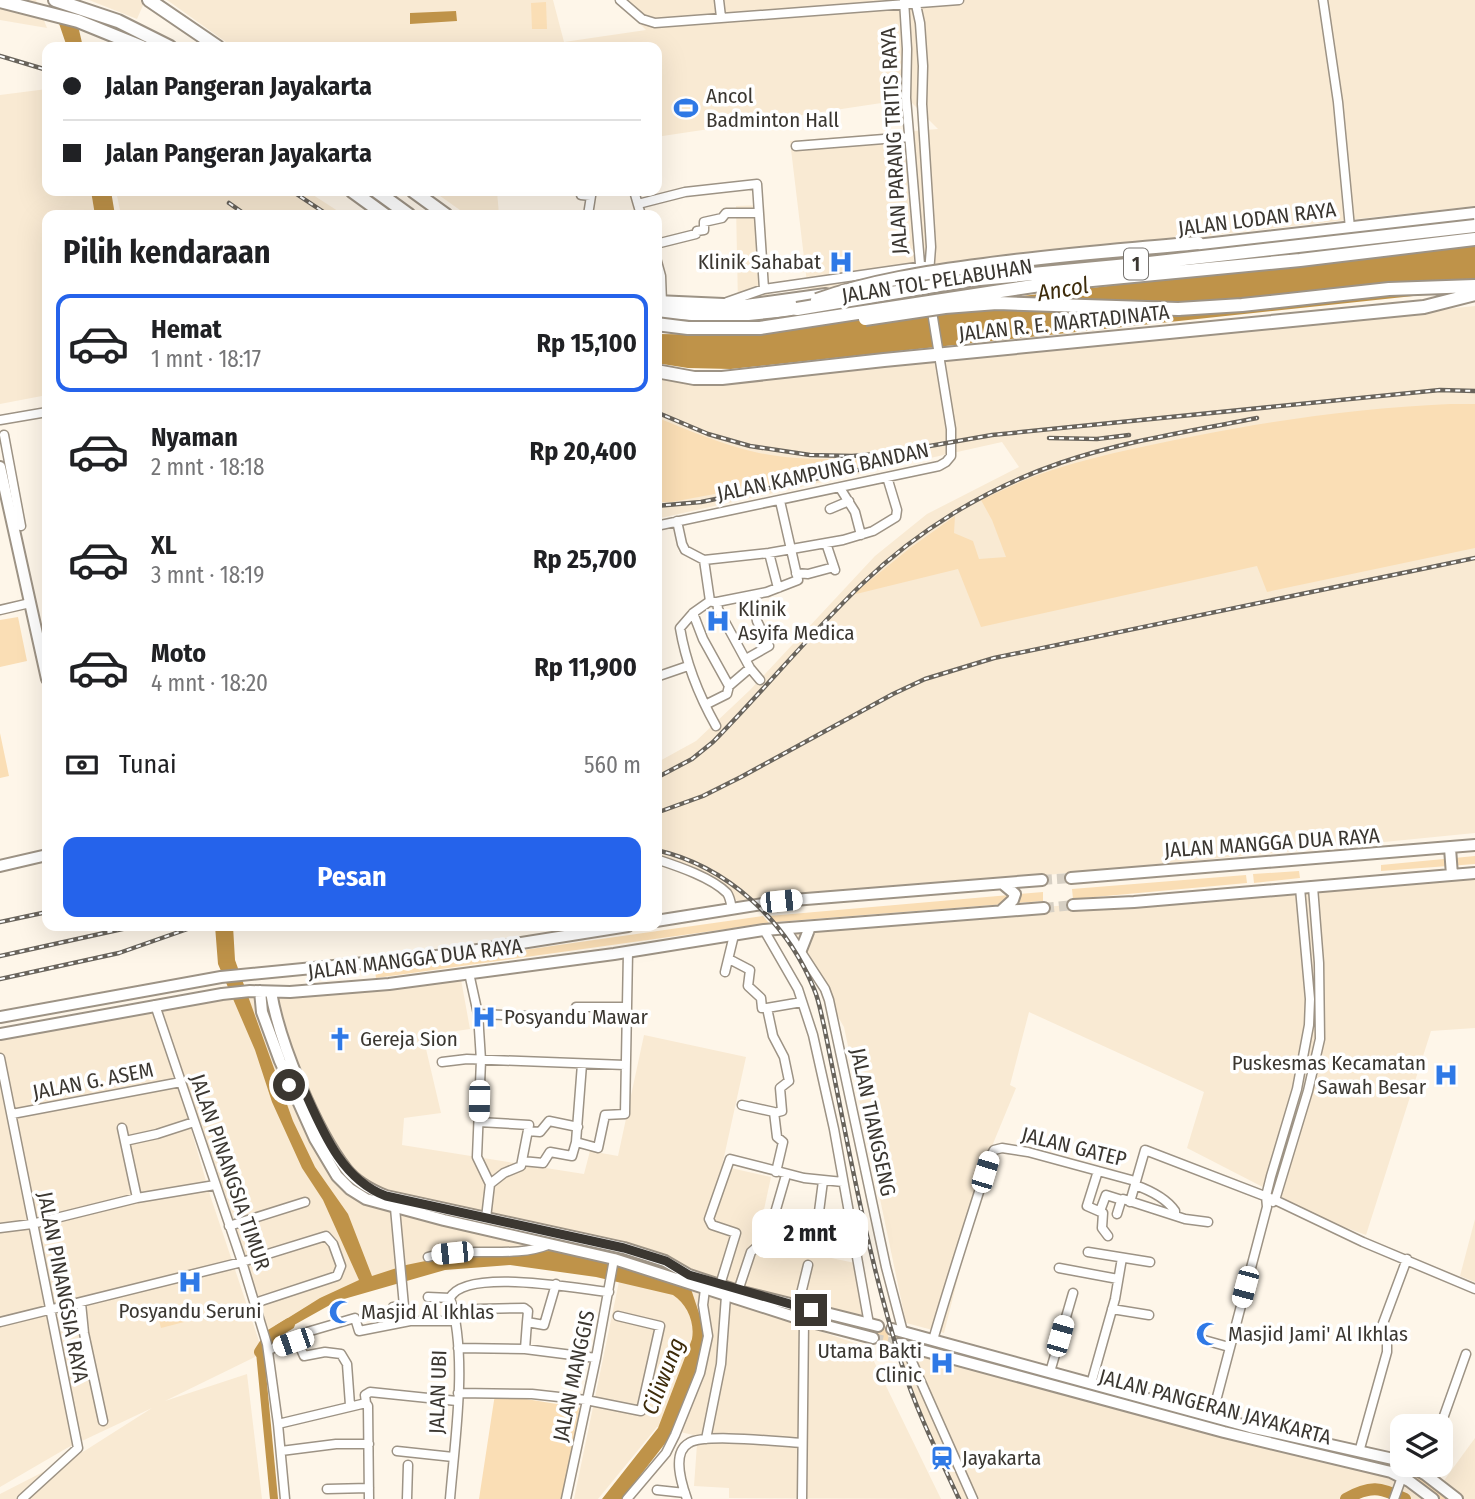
<!DOCTYPE html>
<html lang="id">
<meta charset="utf-8">
<style>
body{margin:0;font-family:"Fira Sans Condensed",sans-serif;background:#f6f6f6;color:#202124;height:100vh;display:flex;flex-direction:column;font-size:26px;white-space:nowrap}
*{box-sizing:border-box;margin:0}
p{font-size:23px;color:#757577}
.icon{flex:none;width:38px;height:38px;fill:none;stroke:currentColor;stroke-width:2;stroke-linecap:round;stroke-linejoin:round}
.map{position:relative;flex:1;overflow:hidden}
.sheet{position:absolute;left:42px;top:210px;width:620px;height:721px;display:flex;flex-direction:column;background:#fff;border-radius:14px;box-shadow:0 7px 28px #0002}
.sheet>*{flex:none}
.hud{position:absolute;left:42px;top:42px;width:620px;height:154px;border-radius:14px;box-shadow:0 7px 28px #0002;display:grid;align-content:center;height:154px;padding:0 21px;background:#fff}
.tools{position:absolute;left:1390px;top:1414px;display:grid;gap:14px}
.tools a{display:grid;place-items:center;width:63px;height:63px;border-radius:14px;background:#fff;box-shadow:0 7px 28px #0002;font-size:35px}
.end{position:absolute;width:32px;height:32px;margin:-16px;border:9px solid #3b3731;background:#fff;box-shadow:0 0 0 4px #fff}
.from{border-radius:50%}
.bubble{position:absolute;height:49px;border-radius:14px;background:#fff;box-shadow:0 7px 28px #0002;font-size:23px;font-weight:700;line-height:49px;text-align:center}
.car{position:absolute;width:21px;height:42px;margin:-21px -10px;border-radius:9px;box-shadow:0 0 5px 2px #0007;background:linear-gradient(#fff 24%,#345 0 40%,#fff 0 76%,#345 0 86%,#fff 0)}
.hud b{display:flex;align-items:center;gap:24px;height:66px;font-size:26px}
.hud b+b{border-top:2px solid #e0e0e0}
.hud i{width:18px;height:18px;background:#202124}
ul{padding:0;list-style:none}
li{display:flex;align-items:center;gap:21px;height:98px;margin:0 14px 10px;padding:0 7px;border:4px solid transparent;border-radius:14px}
li div{flex:1}
li b{display:block;font-size:26px}
li em{font-style:normal;font-weight:700}
li.selected{border-color:#2563eb}
li>.icon{width:63px;height:63px;stroke-width:1.5}
h2{padding:0 21px;font-size:32px;line-height:84px}
.pay{display:flex;align-items:center;gap:18px;height:77px;padding:0 21px;font-size:26px}
.pay p{margin-inline-start:auto}
.button{display:flex;gap:14px;margin-top:auto;padding:14px 21px}
.button a{flex:1;height:80px;border-radius:14px;background:#2563eb;color:#fff;font-size:28px;font-weight:700;line-height:80px;text-align:center}
.map>svg:first-child{display:block}
.built{fill:#f9ead3}
.green{fill:#fadeb5}
.water{fill:#bf9349}
.lines{fill:none;stroke-linecap:round;stroke-linejoin:round}
.canal{stroke:#bf9349;stroke-width:8}
.river{stroke:#bf9349;stroke-width:12}
.major-tunnel{stroke:#d7d0c4;stroke-width:10;stroke-dasharray:10 5;stroke-linecap:butt}
.minor-casing{stroke:#9d9385;stroke-width:11}
.major-casing{stroke:#9d9385;stroke-width:14}
.highway-casing{stroke:#9d9385;stroke-width:16}
.minor{stroke:#fff;stroke-width:8}
.major{stroke:#fff;stroke-width:10}
.highway{stroke:#fff;stroke-width:12}
.rail-casing{stroke:#69645c;stroke-width:4.5}
.rail{stroke:#fff;stroke-width:2;stroke-dasharray:5;stroke-linecap:butt}
.highway-bridge-casing{stroke:#9d9385;stroke-width:16;stroke-linecap:butt}
.highway-bridge{stroke:#fff;stroke-width:12}
.route{stroke:#3b3731;stroke-width:9}
.labels{text-anchor:middle;stroke-width:7;stroke-linejoin:round;paint-order:stroke}
.shield{fill:#fff;stroke:#76736f;stroke-width:2}
.shield-label{font-size:19px;font-weight:bold;fill:#3b3731}
.poi-label{font-size:21px;fill:#3b3731;stroke:#fff;text-anchor:start}
.street-label{font-size:21px;fill:#3b3731;stroke:#fff}
.water-label{font-size:23px;font-style:italic;fill:#3d2b0a;stroke:#fff}
</style>
<div class="map">
<svg width="1475" height="1499" viewBox="0 0 1475 1499">
<rect width="100%" height="100%" fill="#fef6e9"/>
<path class="built" d="M0,0H36L47,28L0,20Z
M89,0H141L144,3L137,19Z
M167,0H553L564,42L646,30L616,0H1475V206L947,264L808,291L790,141L938,129L908,99L656,137V47H233Z
M47,89V191H91L95,215H47V395L0,404V95Z
M116,191H307L344,215H121Z
M433,191H497L499,215H467Z
M764,205L770,300L738,304L736,206Z
M1475,306V833L742,905L728,893L656,858V763L696,741L750,690L875,556L927,514L1019,467L1002,442L656,519V378L708,385Z
M1475,872V1028L1431,1031L1366,1235L1306,1213L1282,1197L1187,1148L1204,1092L1029,1012L1010,1085L1016,1088L990,1151L944,1333L906,1323L844,1027L786,928Z
M460,974L470,1029L423,1036L441,1113L404,1118L402,1145L584,1174L590,1151L618,1156L644,1035L746,1057L722,1166L771,1177L757,1242L864,1265L869,1324L738,1291L665,1261L386,1196L358,1181L323,1131L275,1012L271,992Z
M260,991L289,1085L350,1189L548,1245L469,1252L310,1304L264,1333L163,1032L210,1195L263,1353L165,1401L247,1374L262,1499H0V1494L86,1450L152,1408L67,1448L0,1487V1034Z
M1475,1219V1282L1460,1276Z
M622,1267L674,1282L867,1347L941,1499L729,1498V1488L694,1486L697,1444L737,1442L721,1441L657,1427L598,1499H574Z
M895,1344L1391,1472L1433,1499H1392L1384,1494L1351,1499H959L914,1401Z
M1475,1438V1499H1457L1440,1486Z"/>
<path class="green" d="M546,2L547,29H532L531,3Z
M1450,404H1475V548L1267,592L1257,566L981,627L958,569L852,595L910,548L955,516L954,533L973,541L979,559L1006,557L992,520L981,500C999,492 1016,483 1035,476C1087,457 1141,447 1195,436C1280,419 1364,408 1450,404Z
M656,417C690,431 723,445 759,453C802,462 846,459 889,458L890,461L672,502H656Z
M18,617L27,661L0,667V620Z
M0,733L9,776L0,778Z
M1475,856V864L1381,871V865Z
M1299,871L1300,878L1254,883L1253,874Z
M1246,875L1247,883L1073,899L1072,889Z
M1043,892V901L775,922L769,916Z
M763,916L769,923L376,978L375,971Z
M721,1285L886,1328L890,1342L809,1321L810,1314L807,1320Z
M184,1306L188,1321L161,1328L157,1313Z
M892,1329L1402,1461L1457,1499H1433L1409,1481L895,1344Z
M495,1394L581,1408L561,1499H479Z"/>
<path class="water" d="M51,0H72L83,47H67Z
M456,11L457,21L410,24V13Z
M91,191H111L115,215H95Z
M1475,243V284L1432,294L731,369L688,368L656,363V334L742,335L937,306Z
M215,926H233L235,960L293,1121L315,1167L348,1214L372,1276L406,1265L469,1252L555,1251L671,1278L691,1289L706,1334L703,1357L677,1428L622,1499H602L658,1428L692,1339C695,1322 687,1304 673,1295L596,1277L510,1265L445,1270L337,1301L278,1334L275,1326L320,1298L359,1280L323,1200L302,1168L272,1102L255,1050L218,964Z"/>
<g class="lines">
<path class="canal" d="M260,1352L274,1499"/>
<path class="river" d="M260,1352L271,1335L289,1324
M1346,1499C1370,1485 1380,1487 1405,1499"/>
<path class="major-tunnel" d="M1042,880L1071,878
M1044,908L1073,905
M873,1338L899,1344"/>
<g class="minor-casing">
<path id="minor" d="M620,0L642,19L655,23L959,0
M719,0L721,17
M904,0L907,49L906,98L921,276
M1323,0L1338,102L1350,228
M796,146L909,137
M580,191L581,195L591,196L588,215
M634,191L641,215
M638,204L685,192L757,184L764,289
M656,244L696,234L697,231L704,230V222L722,218L726,213H759
M656,258L661,276L662,303
M727,302L764,289L924,266
M0,420L47,412
M4,435L21,526
M840,488L855,512L861,535
M830,509L849,501
M677,521L682,544L685,550L704,560L769,553L843,540L873,531L896,517L897,510L887,477
M656,526L939,466L946,462L951,456V429L928,287L931,247L922,104L923,66L920,23L915,0
M826,543L835,570
M769,553L778,588
M704,560L710,601
M796,573L808,574L834,567
M710,601L693,613L680,628C686,664 698,694 716,726
M713,602H717L718,609L750,668L760,680
M717,602L767,592L798,580L780,501
M0,610L30,603
M693,613L703,639L729,686
M746,659L769,646L757,621L752,595
M656,677L688,666
M705,705L727,694L729,686L750,668
M656,859C677,866 711,877 727,893C730,897 731,904 732,909
M786,929L825,989L829,1000L886,1267L903,1332
M764,930L798,989L813,1035L834,1129L869,1324
M729,959L750,970L748,986L761,998L762,1008H767L773,1036L784,1057L789,1081L780,1088L782,1111L774,1113
M725,972L734,935
M469,973L478,1014L481,1060L477,1157L490,1184L486,1218
M155,1005L242,1262L267,1344L278,1424L285,1499
M767,1008L802,1002
M478,1014L572,1018L576,1007H626
M0,1058L78,1448L22,1499
M442,1062L467,1059L625,1065
M742,1105L774,1112L777,1137L783,1142L776,1172
M12,1114L181,1082
M479,1122L529,1125L521,1166L504,1173L490,1184
M122,1128L137,1198
M528,1131L540,1132L549,1121L578,1127
M125,1141L157,1134L194,1122
M576,1142L582,1064
M522,1161L543,1163L550,1152L572,1156L576,1142L598,1148L605,1115L625,1114L628,952
M1098,1171L1087,1206L1103,1213L1102,1228L1108,1236
M1135,1185C1149,1190 1166,1198 1175,1211V1215
M1130,1202L1145,1150L1275,1200L1363,1242L1475,1289
M1273,1202L1275,1200L1308,1091L1320,1039L1319,963L1313,887
M1100,1211L1106,1195L1122,1200
M1117,1214L1121,1201L1123,1199L1185,1219L1208,1222
M229,1226L305,1202
M817,1227L823,1181
M0,1228L32,1224L137,1198L215,1185
M761,1243L787,1251L792,1250L797,1232L800,1230L807,1234L816,1247
M1088,1252L1150,1262
M428,1257C465,1246 514,1259 548,1245
M1059,1268L1118,1279
M720,1285L736,1233L712,1225L709,1219L730,1159L804,1178L843,1182
M738,1291L751,1252L768,1237L786,1175
M428,1297L450,1298
M450,1298C468,1357 455,1437 450,1499
M450,1298C465,1267 579,1289 609,1292
M81,1303L84,1333L103,1421
M798,1306L808,1265
M1112,1309L1149,1315
M454,1313L478,1309L524,1308L528,1311L527,1322
M0,1322L242,1262L326,1236L333,1244L341,1266L337,1276L255,1303
M393,1324V1307L404,1306L395,1208
M297,1340L304,1356L325,1352L341,1354L347,1364L350,1405
M933,1340C951,1278 971,1218 990,1157L994,1150L1002,1148L1028,1152L1135,1181
M1204,1340L1229,1347
M905,1346L973,1499
M458,1348L525,1349L596,1358
M525,1349L527,1322L544,1325L556,1284
M268,1350L297,1340L307,1332L355,1318L359,1331L410,1321H456
M1050,1372L1073,1293
M1091,1384L1115,1299L1122,1258
M458,1393L532,1394L586,1400L641,1411L660,1326L618,1316
M366,1403L368,1406L369,1499
M1212,1416L1267,1207L1266,1196L1271,1176L1297,1089L1309,1025L1310,999L1300,888
M278,1424L366,1403L365,1395L370,1392L457,1401
M1440,1427L1466,1354
M706,1439L721,1364L726,1296
M281,1451L336,1444H369
M397,1451L453,1457
M1359,1452L1387,1352V1337L1382,1326L1407,1259
M327,1489L369,1488
M657,1490L685,1493
M407,1499L408,1465
M566,1499L596,1358L614,1259
M627,1499L666,1453L675,1435L700,1373L708,1336L703,1305L705,1289
M687,1499C682,1485 671,1453 689,1443C705,1433 780,1442 802,1443
M802,1499L804,1320
M1394,1499L1402,1477"/>
</g>
<g class="major-casing">
<path id="major" d="M0,467L47,679
M1450,848L1452,875
M0,866L47,855
M1071,878L1475,845
M1073,905L1134,902L1475,873
M1001,911L1013,900L1015,894L1003,884
M656,921L781,901L1042,880
M801,950L810,927
M260,991L262,1012L280,1061L315,1139L337,1176L350,1189L366,1199L444,1220L614,1259L804,1320L873,1338
M271,992C279,1041 315,1129 346,1169C356,1182 371,1190 386,1196L624,1248L665,1261L689,1275L738,1291L878,1326
M0,1017L221,977L446,955L628,926
M0,1034L222,994L250,991L290,992L389,984L614,954L764,930L1044,908
M892,1329L1250,1427L1402,1461
M899,1344L1224,1432L1391,1472L1409,1481L1433,1499
M1408,1465L1426,1475L1457,1499"/>
</g>
<g class="highway-casing">
<path id="highway" d="M55,0L118,21L170,47
M149,0L218,47
M0,1L78,21L142,47
M352,191L385,215
M376,191L409,215
M413,191L446,215
M1188,247L1475,214
M924,280L996,269
M656,302L746,306L826,295
M1178,309L1242,305L1389,289L1475,286
M656,312L728,316L797,309
M656,371L694,378H722L884,360L1424,307L1475,294"/>
</g>
<use href="#minor" class="minor"/>
<use href="#major" class="major"/>
<use href="#highway" class="highway"/>
<g class="rail-casing">
<path id="rail" d="M0,56L47,70
M292,191L328,215
M229,203L246,215
M656,412L708,434L750,446L810,455L852,456L890,453L992,435L1440,390L1475,391
M1049,438L1097,439L1129,435
M656,506L701,502L907,460
M656,778L692,759L713,742C764,690 810,634 862,584C918,530 987,488 1060,463C1124,441 1192,431 1257,418
M656,813L703,796L741,777L893,694L925,679L994,658L1475,558
M656,850C728,866 787,922 814,989C819,1000 821,1014 824,1026C847,1138 866,1252 901,1362C916,1410 938,1454 959,1499
M0,922L47,912
M0,956L136,926
M0,979L119,953L196,926"/>
</g>
<use href="#rail" class="rail"/>
<g class="highway-bridge-casing">
<path id="highway-bridge" d="M817,300C870,281 928,272 984,265C1055,255 1127,250 1198,243
M797,309L969,280L1149,263L1475,226
M865,319L945,307L997,303L1178,309
M656,324L688,328H760L1040,285L1300,260L1475,239"/>
</g>
<use href="#highway-bridge" class="highway-bridge"/>
</g>
<g class="lines">
<path class="route" d="M289,1085L300,1081C320,1124 338,1178 386,1196L624,1248L666,1261L689,1275L811,1310"/>
</g>
<defs>
<g id="stadium-bare" transform="scale(1.89)"><path d="M0-5a6.5 5 0 1 0 0 10a6.5 5 0 1 0 0-10ZM-3.5-1.8h7v3.6h-7Z" fill="#2f79e6" stroke="#fff" stroke-width="2.5" paint-order="stroke"/></g>
<g id="hospital-bare" transform="scale(1.89)"><path d="M-5-5h3v3.5h4V-5h3V5h-3V1.5h-4V5h-3Z" fill="#2f79e6" stroke="#fff" stroke-width="2.5" paint-order="stroke"/></g>
<g id="church-bare" transform="scale(1.89)"><path d="M-1.2-6h2.4v3.5h3.3v2.4h-3.3V6h-2.4V-.1h-3.3v-2.4h3.3Z" fill="#2f79e6" stroke="#fff" stroke-width="2.5" paint-order="stroke"/></g>
<g id="mosque-bare" transform="scale(1.89)"><path d="M3.5-4.9A6 6 0 1 0 3.5 4.9A5 5 0 1 1 3.5-4.9Z" fill="#2f79e6" stroke="#fff" stroke-width="2.5" paint-order="stroke"/></g>
<g id="station-bare" transform="scale(1.89)"><path d="M-3-6H3Q5-6 5-4V2Q5 4 3 4L4.5 6H3L1.5 4h-3L-3 6H-4.5L-3 4Q-5 4-5 2V-4Q-5-6-3-6ZM-3.5-4v3h7v-3ZM-3.5 1v1.5H-2V1ZM2 1v1.5H3.5V1Z" fill="#2f79e6" stroke="#fff" stroke-width="2.5" paint-order="stroke"/></g>
</defs>
<g fill-rule="evenodd">
<use href="#stadium-bare" x="686" y="108"/>
<use href="#hospital-bare" x="841" y="262"/>
<use href="#hospital-bare" x="718" y="621"/>
<use href="#hospital-bare" x="484" y="1017"/>
<use href="#church-bare" x="340" y="1039"/>
<use href="#hospital-bare" x="1446" y="1075"/>
<use href="#hospital-bare" x="190" y="1282"/>
<use href="#mosque-bare" x="341" y="1312"/>
<use href="#mosque-bare" x="1208" y="1334"/>
<use href="#hospital-bare" x="942" y="1363"/>
<use href="#station-bare" x="942" y="1458"/>
</g>
<g class="labels">
<rect class="shield" x="1124" y="248.5" width="24" height="31" rx="5"/>
<g class="shield-label">
<text x="1136" y="271">1</text>
</g>
<g class="poi-label">
<text x="706" y="103">Ancol<tspan x="706" dy="24">Badminton Hall</tspan></text>
<text x="821" y="269" text-anchor="end">Klinik Sahabat</text>
<text x="738" y="616">Klinik<tspan x="738" dy="24">Asyifa Medica</tspan></text>
<text x="504" y="1024">Posyandu Mawar</text>
<text x="360" y="1046">Gereja Sion</text>
<text x="1426" y="1070" text-anchor="end">Puskesmas Kecamatan<tspan x="1426" dy="24">Sawah Besar</tspan></text>
<text x="190" y="1318" text-anchor="middle">Posyandu Seruni</text>
<text x="361" y="1319">Masjid Al Ikhlas</text>
<text x="1228" y="1341">Masjid Jami' Al Ikhlas</text>
<text x="922" y="1358" text-anchor="end">Utama Bakti<tspan x="922" dy="24">Clinic</tspan></text>
<text x="962" y="1465">Jayakarta</text>
</g>
<g class="street-label">
<text transform="translate(894 141) rotate(-93)" y="7">JALAN PARANG TRITIS RAYA</text>
<text transform="translate(1257 219) rotate(-7)" y="7">JALAN LODAN RAYA</text>
<text transform="translate(937 281) rotate(-9)" y="7">JALAN TOL PELABUHAN</text>
<text transform="translate(1064 323) rotate(-6)" y="7">JALAN R. E. MARTADINATA</text>
<text transform="translate(823 472) rotate(-12)" y="7">JALAN KAMPUNG BANDAN</text>
<text transform="translate(1272 843) rotate(-4)" y="7">JALAN MANGGA DUA RAYA</text>
<text transform="translate(415 959) rotate(-7)" y="7">JALAN MANGGA DUA RAYA</text>
<text transform="translate(93 1081) rotate(-11)" y="7">JALAN G. ASEM</text>
<text transform="translate(873 1122) rotate(78)" y="7">JALAN TIANGSENG</text>
<text transform="translate(1074 1147) rotate(14)" y="7">JALAN GATEP</text>
<text transform="translate(230 1172) rotate(71)" y="7">JALAN PINANGSIA TIMUR</text>
<text transform="translate(63 1287) rotate(79)" y="7">JALAN PINANGSIA RAYA</text>
<text transform="translate(574 1376) rotate(-78)" y="7">JALAN MANGGIS</text>
<text transform="translate(438 1392) rotate(-88)" y="7">JALAN UBI</text>
<text transform="translate(1215 1407) rotate(15)" y="7">JALAN PANGERAN JAYAKARTA</text>
</g>
<g class="water-label">
<text transform="translate(1063 289) rotate(-10)" y="8">Ancol</text>
<text transform="translate(663 1376) rotate(-69)" y="8">Ciliwung</text>
</g>
</g>
</svg>
<div class="tools">
<a><svg class="icon" aria-label="layers" viewBox="0 0 24 24"><path d="M12 4l9 5-9 5-9-5zM3 14l9 5 9-5"/></svg></a>
</div>
<i class="end from" style="left:289px;top:1085px"></i>
<i class="end" style="left:811px;top:1310px"></i>
<div class="bubble" style="left:752px;top:1209px;width:116px">2 mnt</div>
<i class="car" style="left:781px;top:901px;rotate:84deg"></i>
<i class="car" style="left:479px;top:1101px;rotate:181deg"></i>
<i class="car" style="left:985px;top:1172px;rotate:17deg"></i>
<i class="car" style="left:452px;top:1253px;rotate:264deg"></i>
<i class="car" style="left:1245px;top:1287px;rotate:195deg"></i>
<i class="car" style="left:1060px;top:1336px;rotate:16deg"></i>
<i class="car" style="left:293px;top:1342px;rotate:251deg"></i>
<div class="hud">
<b><i class="from"></i>Jalan Pangeran Jayakarta</b>
<b><i></i>Jalan Pangeran Jayakarta</b>
</div>
<section class="sheet">
<h2>Pilih kendaraan</h2>
<ul>
<li class="selected"><svg class="icon" aria-label="car" viewBox="0 0 24 24"><path d="M5 17H2v-5l4-1 3-4h7l3 4 3 1v5h-3M9 17h6M6 11h13"/><circle cx="7" cy="17" r="2"/><circle cx="17" cy="17" r="2"/></svg><div><b>Hemat</b><p>1 mnt · 18:17</p></div><em>Rp 15,100</em></li>
<li><svg class="icon" aria-label="car" viewBox="0 0 24 24"><path d="M5 17H2v-5l4-1 3-4h7l3 4 3 1v5h-3M9 17h6M6 11h13"/><circle cx="7" cy="17" r="2"/><circle cx="17" cy="17" r="2"/></svg><div><b>Nyaman</b><p>2 mnt · 18:18</p></div><em>Rp 20,400</em></li>
<li><svg class="icon" aria-label="car" viewBox="0 0 24 24"><path d="M5 17H2v-5l4-1 3-4h7l3 4 3 1v5h-3M9 17h6M6 11h13"/><circle cx="7" cy="17" r="2"/><circle cx="17" cy="17" r="2"/></svg><div><b>XL</b><p>3 mnt · 18:19</p></div><em>Rp 25,700</em></li>
<li><svg class="icon" aria-label="car" viewBox="0 0 24 24"><path d="M5 17H2v-5l4-1 3-4h7l3 4 3 1v5h-3M9 17h6M6 11h13"/><circle cx="7" cy="17" r="2"/><circle cx="17" cy="17" r="2"/></svg><div><b>Moto</b><p>4 mnt · 18:20</p></div><em>Rp 11,900</em></li>
</ul>
<div class="pay"><svg class="icon" aria-label="cash" viewBox="0 0 24 24"><path d="M3 7h18v10H3z"/><circle cx="12" cy="12" r="2"/></svg>Tunai<p>560 m</p></div>
<div class="button"><a>Pesan</a></div>
</section>
</div>
